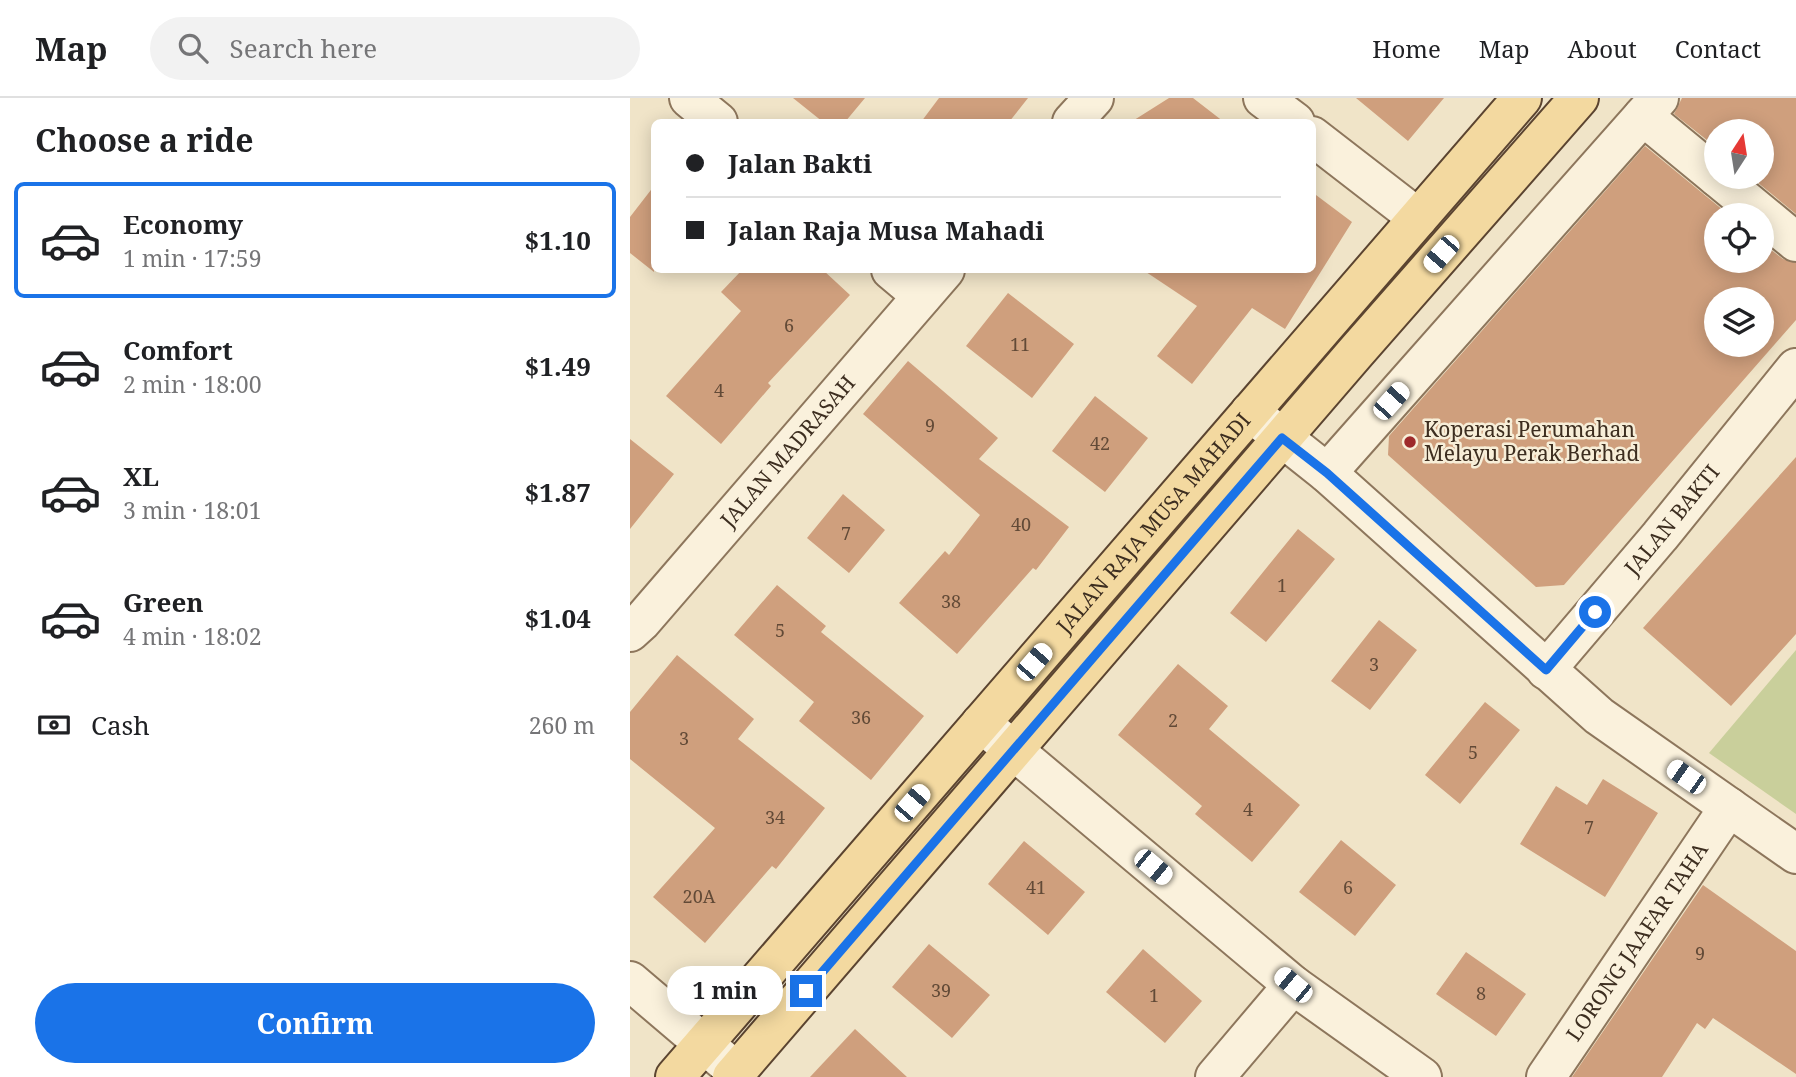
<!DOCTYPE html>
<meta charset="utf-8">
<style>
body{margin:0;font-family:"Noto Serif",serif;background:#f2f2f2;color:#202124;height:100vh;display:flex;flex-direction:column;font-size:26px;white-space:nowrap}
*{box-sizing:border-box;margin:0}
p{font-size:23px;color:#757577}
.icon{flex:none;width:38px;height:38px;fill:none;stroke:currentColor;stroke-width:2;stroke-linecap:round;stroke-linejoin:round}
.map{position:relative;flex:1;overflow:hidden}
.drawer{display:flex;flex-direction:column;background:#fff;width:630px}
.drawer>*{flex:none}
.top-card{position:absolute;left:21px;top:21px;width:665px;height:154px;border-radius:10px;box-shadow:0 4px 18px #0003;display:grid;align-content:center;height:154px;padding:0 35px;background:#fff}
.needle{width:46px;rotate:12deg}
.buttons{position:absolute;left:1074px;top:21px;display:grid;gap:14px}
.buttons a{display:grid;place-items:center;width:70px;height:70px;border-radius:50%;background:#fff;box-shadow:0 4px 18px #0003;font-size:35px}
.end{position:absolute;width:32px;height:32px;margin:-16px;border:9px solid #1a73e8;background:#fff;box-shadow:0 0 0 4px #fff}
.from{border-radius:50%}
.bubble{position:absolute;height:49px;border-radius:24px;background:#fff;box-shadow:0 4px 18px #0003;font-size:23px;font-weight:700;line-height:49px;text-align:center}
.car{position:absolute;width:21px;height:42px;margin:-21px -10px;border-radius:9px;box-shadow:0 0 5px 2px #0007;background:linear-gradient(#fff 24%,#345 0 40%,#fff 0 76%,#345 0 86%,#fff 0)}
.top-card b{display:flex;align-items:center;gap:24px;height:66px;font-size:26px}
.top-card b+b{border-top:2px solid #e0e0e0}
.top-card i{width:18px;height:18px;background:#202124}
ul{padding:0;list-style:none}
li{display:flex;align-items:center;gap:21px;height:116px;margin:0 14px 10px;padding:0 21px;border:4px solid transparent;border-radius:10px}
li div{flex:1}
li b{display:block;font-size:26px}
li em{font-style:normal;font-weight:700}
li.active{border-color:#1a73e8}
li>.icon{width:63px;height:63px;stroke-width:1.5}
h2{padding:0 35px;font-size:32px;line-height:84px}
.pay{display:flex;align-items:center;gap:18px;height:77px;padding:0 35px;font-size:26px}
.pay p{margin-inline-start:auto}
.cta{display:flex;gap:14px;margin-top:auto;padding:14px 35px}
.cta a{flex:1;height:80px;border-radius:42px;background:#1a73e8;color:#fff;font-size:28px;font-weight:700;line-height:80px;text-align:center}
header{display:flex;align-items:center;gap:42px;box-sizing:border-box;height:98px;padding:0 35px;background:#fff;border-bottom:2px solid #e0e0e0}
header strong{font-size:33px}
nav{display:flex;gap:38px;margin-inline-start:auto;font-size:24px}
.search{width:490px;height:63px;background:#f2f2f2;display:flex;align-items:center;gap:18px;box-sizing:border-box;padding:0 24px;border-radius:38px;color:#757577;font-size:26px}
main{display:flex;flex:1;min-height:0}
.map>svg:first-child{display:block}
.green{fill:#c9cf9b}
.building{fill:#cf9f7d;fill-rule:evenodd}
.lines{fill:none;stroke-linecap:round;stroke-linejoin:round}
.minor-casing{stroke:#8d765c;stroke-width:42}
.major-casing{stroke:#5b4430;stroke-width:42}
.minor{stroke:#faf1dc;stroke-width:38}
.major{stroke:#f3d9a0;stroke-width:38}
.route{stroke:#1a73e8;stroke-width:9}
.poi-dot{fill:#9e2a2b;stroke:#f7eed8;stroke-width:2.5}
.labels{text-anchor:middle;stroke-width:5;stroke-linejoin:round;paint-order:stroke}
.number-label{font-size:18px;fill:#624a37}
.poi-label{font-size:21px;fill:#3d2e20;stroke:#f7eed8;text-anchor:start}
.street-label{font-size:21px;fill:#3d2e20;stroke:#f7eed8}
</style>
<header>
<strong>Map</strong>
<div class="search"><svg class="icon" aria-label="search" viewBox="0 0 24 24"><circle cx="10" cy="10" r="6"/><path d="M15 15l6 6"/></svg>Search here</div>
<nav><a>Home</a><a>Map</a><a>About</a><a>Contact</a></nav>
</header>
<main>
<section class="drawer">
<h2>Choose a ride</h2>
<ul>
<li class="active"><svg class="icon" aria-label="car" viewBox="0 0 24 24"><path d="M5 17H2v-5l4-1 3-4h7l3 4 3 1v5h-3M9 17h6M6 11h13"/><circle cx="7" cy="17" r="2"/><circle cx="17" cy="17" r="2"/></svg><div><b>Economy</b><p>1 min · 17:59</p></div><em>$1.10</em></li>
<li><svg class="icon" aria-label="car" viewBox="0 0 24 24"><path d="M5 17H2v-5l4-1 3-4h7l3 4 3 1v5h-3M9 17h6M6 11h13"/><circle cx="7" cy="17" r="2"/><circle cx="17" cy="17" r="2"/></svg><div><b>Comfort</b><p>2 min · 18:00</p></div><em>$1.49</em></li>
<li><svg class="icon" aria-label="car" viewBox="0 0 24 24"><path d="M5 17H2v-5l4-1 3-4h7l3 4 3 1v5h-3M9 17h6M6 11h13"/><circle cx="7" cy="17" r="2"/><circle cx="17" cy="17" r="2"/></svg><div><b>XL</b><p>3 min · 18:01</p></div><em>$1.87</em></li>
<li><svg class="icon" aria-label="car" viewBox="0 0 24 24"><path d="M5 17H2v-5l4-1 3-4h7l3 4 3 1v5h-3M9 17h6M6 11h13"/><circle cx="7" cy="17" r="2"/><circle cx="17" cy="17" r="2"/></svg><div><b>Green</b><p>4 min · 18:02</p></div><em>$1.04</em></li>
</ul>
<div class="pay"><svg class="icon" aria-label="cash" viewBox="0 0 24 24"><path d="M3 7h18v10H3z"/><circle cx="12" cy="12" r="2"/></svg>Cash<p>260 m</p></div>
<div class="cta"><a>Confirm</a></div>
</section>
<div class="map">
<svg width="1166" height="979" viewBox="0 0 1166 979">
<rect width="100%" height="100%" fill="#f0e4c8"/>
<path class="green" d="M1166,552V716L1079,655Z"/>
<path class="building" d="M163,0H235L215,24H193Z
M309,0H398L379,24H291Z
M539,0H563L594,24H501Z
M726,0H814L778,43Z
M1052,0H1166V116L1121,79H1132V33H1087V50L1044,16Z
M1015,48L1099,117H1087V163H1132V145L1153,161L1166,165V222L934,487L906,489L758,357L759,338ZM1087,201H1132V247H1087Z
M24,88V174L0,155V119Z
M682,94L722,124L655,231L622,210L562,286L527,258L567,208L513,172H682Z
M112,172H193L220,197L138,285L141,288L91,346L36,298L111,213L91,194Z
M378,195L444,246L402,300L336,248Z
M278,263L368,340L349,361L439,429L406,472L403,470L327,556L269,505L315,453L319,457L350,417L233,316Z
M465,298L518,340L475,394L422,353Z
M0,341L44,376L0,431Z
M1166,359V536L1101,608L1013,530Z
M213,396L255,432L219,475L177,440Z
M668,431L705,461L636,544L600,515Z
M147,487L196,528L191,534L294,618L241,682L169,623L184,604L104,537Z
M749,522L787,552L740,612L701,583Z
M47,557L124,621L108,641L195,710L146,771L142,768L75,845L23,799L85,730L0,661V614Z
M548,566L598,608L579,631L670,707L622,764L565,716L572,708L488,637Z
M855,604L890,632L830,706L795,677Z
M973,681L1028,715L975,799L890,746L926,688L957,707Z
M711,742L766,787L725,838L669,794Z
M394,743L455,794L418,837L358,786Z
M1073,787L1166,853V976L1083,920L1075,931L1067,925L1032,979H942Z
M299,846L360,897L322,940L262,889Z
M513,851L572,903L535,945L476,894Z
M836,854L896,896L866,938L806,896Z
M225,931L277,979H180Z"/>
<g class="lines">
<g class="minor-casing">
<g id="minor">
<path d="M59,0L88,24"/>
<path d="M633,0L665,24"/>
<path d="M1013,18L1087,79"/>
<path d="M442,24L464,0"/>
<path d="M682,38L788,120"/>
<path d="M1087,79L1166,144"/>
<path d="M261,172L292,198"/>
<path d="M620,314L697,375L969,618L1166,756"/>
<path d="M697,375L1029,0"/>
<path id="s1" d="M0,534L11,524L315,172"/>
<path id="s2" d="M916,572L1030,438L1166,270"/>
<path d="M351,625L663,887L792,979"/>
<path d="M0,883L107,974"/>
<path d="M585,979L663,887"/>
<path id="s3" d="M916,979L1099,709"/>
</g>
</g>
<g class="major-casing">
<g id="major">
<path id="s4" d="M45,979L892,0"/>
<path d="M102,979L726,254L949,0"/>
</g>
</g>
<use href="#minor" class="minor"/>
<use href="#major" class="major"/>
</g>
<g class="lines">
<path class="route" d="M176,893L652,340L697,375L916,572L965,514"/>
</g>
<circle class="poi-dot" cx="780" cy="344" r="7"/>
<g class="labels">
<g class="number-label">
<text x="159" y="234">6</text>
<text x="390" y="253">11</text>
<text x="89" y="299">4</text>
<text x="300" y="334">9</text>
<text x="470" y="352">42</text>
<text x="391" y="433">40</text>
<text x="216" y="442">7</text>
<text x="652" y="494">1</text>
<text x="321" y="510">38</text>
<text x="150" y="539">5</text>
<text x="744" y="573">3</text>
<text x="231" y="626">36</text>
<text x="543" y="629">2</text>
<text x="54" y="647">3</text>
<text x="843" y="661">5</text>
<text x="618" y="718">4</text>
<text x="145" y="726">34</text>
<text x="959" y="736">7</text>
<text x="406" y="796">41</text>
<text x="718" y="796">6</text>
<text x="69" y="805">20A</text>
<text x="1070" y="862">9</text>
<text x="311" y="899">39</text>
<text x="851" y="902">8</text>
<text x="524" y="904">1</text>
</g>
<g class="poi-label">
<text x="794" y="339">Koperasi Perumahan<tspan x="794" dy="24">Melayu Perak Berhad</tspan></text>
</g>
<g class="street-label">
<text dy="7" stroke="none"><textPath href="#s1" startOffset="240">JALAN MADRASAH</textPath></text>
<text dy="7" stroke="none"><textPath href="#s2" startOffset="196">JALAN BAKTI</textPath></text>
<text dy="7" stroke="none"><textPath href="#s4" startOffset="732">JALAN RAJA MUSA MAHADI</textPath></text>
<text dy="7" stroke="none"><textPath href="#s3" startOffset="163">LORONG JAAFAR TAHA</textPath></text>
</g>
</g>
</svg>
<div class="buttons">
<a><svg class="needle" viewBox="-14 -14 28 28"><path d="M0-13l5 13h-10z" fill="#e53935"/><path d="M0 13l5-13h-10z" fill="#757577"/></svg></a>
<a><svg class="icon" aria-label="locate" viewBox="0 0 24 24"><circle cx="12" cy="12" r="6"/><path d="M12 2v4M12 18v4M2 12h4M18 12h4"/></svg></a>
<a><svg class="icon" aria-label="layers" viewBox="0 0 24 24"><path d="M12 4l9 5-9 5-9-5zM3 14l9 5 9-5"/></svg></a>
</div>
<i class="end from" style="left:965px;top:514px"></i>
<i class="end" style="left:176px;top:893px"></i>
<div class="bubble" style="left:37px;top:868px;width:116px">1 min</div>
<i class="car" style="left:811px;top:156px;rotate:221deg"></i>
<i class="car" style="left:761px;top:303px;rotate:42deg"></i>
<i class="car" style="left:404px;top:564px;rotate:41deg"></i>
<i class="car" style="left:1056px;top:679px;rotate:305deg"></i>
<i class="car" style="left:282px;top:705px;rotate:41deg"></i>
<i class="car" style="left:523px;top:769px;rotate:130deg"></i>
<i class="car" style="left:663px;top:887px;rotate:310deg"></i>
<div class="top-card">
<b><i class="from"></i>Jalan Bakti</b>
<b><i></i>Jalan Raja Musa Mahadi</b>
</div>
</div>
</main>
